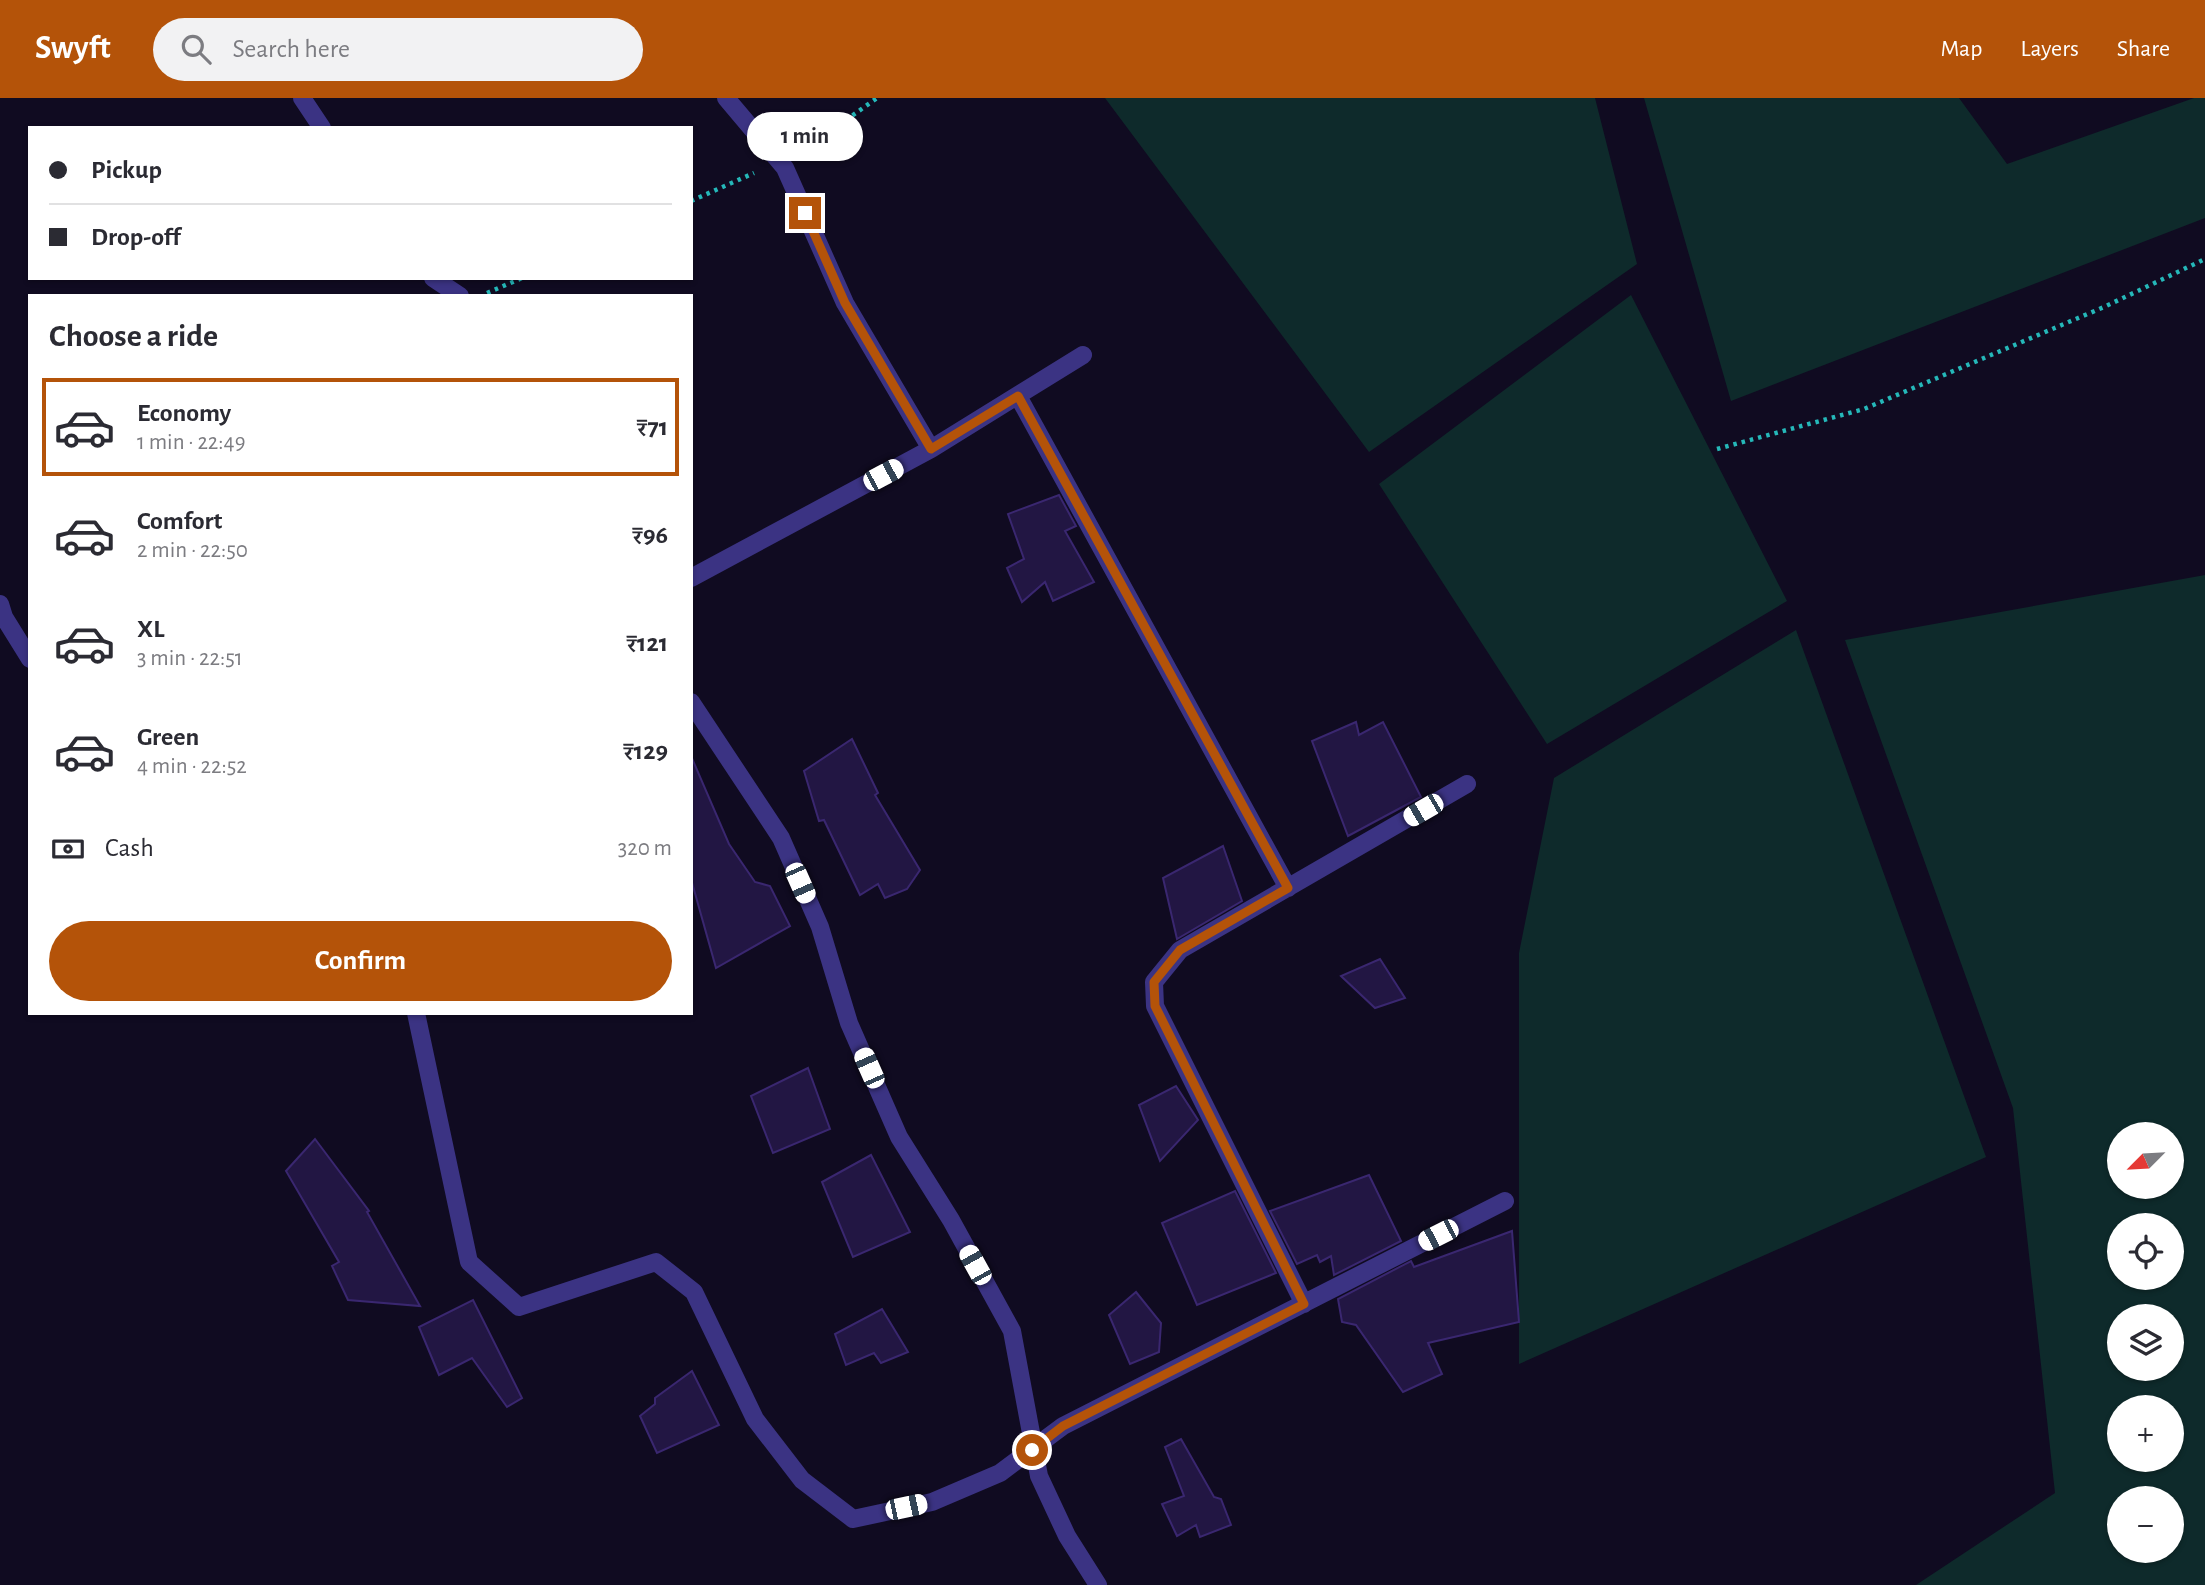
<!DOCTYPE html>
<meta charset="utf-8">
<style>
body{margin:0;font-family:"Alegreya Sans",sans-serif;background:#f2f2f3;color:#2b2b33;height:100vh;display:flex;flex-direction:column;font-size:26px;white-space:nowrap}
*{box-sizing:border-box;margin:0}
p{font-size:23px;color:#7c7c81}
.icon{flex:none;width:38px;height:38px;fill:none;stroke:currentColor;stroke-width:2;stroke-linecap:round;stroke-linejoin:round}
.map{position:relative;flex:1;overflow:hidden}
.drawer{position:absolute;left:28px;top:196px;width:665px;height:721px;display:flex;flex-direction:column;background:#fff;border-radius:0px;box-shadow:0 2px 5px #0004}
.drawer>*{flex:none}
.banner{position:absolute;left:28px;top:28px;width:665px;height:154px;border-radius:0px;box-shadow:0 2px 5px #0004;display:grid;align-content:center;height:154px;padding:0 21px;background:#fff}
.needle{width:46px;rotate:246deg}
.controls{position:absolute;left:2107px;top:1024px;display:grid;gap:14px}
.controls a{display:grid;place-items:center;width:77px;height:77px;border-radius:50%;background:#fff;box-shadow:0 2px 5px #0004;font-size:35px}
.end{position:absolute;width:32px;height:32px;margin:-16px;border:9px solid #b45309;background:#fff;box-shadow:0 0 0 4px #fff}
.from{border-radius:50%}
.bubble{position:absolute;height:49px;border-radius:24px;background:#fff;box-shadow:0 2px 5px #0004;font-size:23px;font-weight:700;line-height:49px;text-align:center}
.car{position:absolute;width:21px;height:42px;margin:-21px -10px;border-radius:9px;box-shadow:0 0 5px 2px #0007;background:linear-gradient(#fff 24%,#345 0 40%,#fff 0 76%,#345 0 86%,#fff 0)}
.banner b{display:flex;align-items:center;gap:24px;height:66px;font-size:26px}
.banner b+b{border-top:2px solid #e1e1e2}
.banner i{width:18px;height:18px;background:#2b2b33}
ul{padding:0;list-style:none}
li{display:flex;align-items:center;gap:21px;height:98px;margin:0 14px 10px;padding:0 7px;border:4px solid transparent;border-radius:0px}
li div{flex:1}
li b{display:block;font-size:26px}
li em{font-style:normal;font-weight:700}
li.current{border-color:#b45309}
li>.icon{width:63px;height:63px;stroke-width:1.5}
h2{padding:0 21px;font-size:32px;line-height:84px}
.pay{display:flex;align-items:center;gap:18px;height:77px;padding:0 21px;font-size:26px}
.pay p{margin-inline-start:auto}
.button{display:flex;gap:14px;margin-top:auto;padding:14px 21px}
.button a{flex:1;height:80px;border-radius:42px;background:#b45309;color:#fff;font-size:28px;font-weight:700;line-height:80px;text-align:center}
header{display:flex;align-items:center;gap:42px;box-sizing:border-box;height:98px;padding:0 35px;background:#b45309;color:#fff}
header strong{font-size:33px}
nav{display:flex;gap:38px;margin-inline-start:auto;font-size:24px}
.search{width:490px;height:63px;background:#f2f2f3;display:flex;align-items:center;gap:18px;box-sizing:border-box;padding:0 24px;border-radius:38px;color:#7c7c81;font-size:26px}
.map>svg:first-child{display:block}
.green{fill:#0e2a2b;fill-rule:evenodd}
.building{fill:#221643;stroke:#3a2770;stroke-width:2}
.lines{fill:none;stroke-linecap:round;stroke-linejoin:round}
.path{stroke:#25b8b9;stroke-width:4.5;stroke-dasharray:3.5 5;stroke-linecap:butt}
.street{stroke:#3b3383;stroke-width:18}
.route{stroke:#b45309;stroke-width:9}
</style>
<header>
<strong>Swyft</strong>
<div class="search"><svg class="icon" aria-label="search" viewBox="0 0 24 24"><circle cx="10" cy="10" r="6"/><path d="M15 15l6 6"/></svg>Search here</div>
<nav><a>Map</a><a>Layers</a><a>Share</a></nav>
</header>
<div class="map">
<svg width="2205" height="1487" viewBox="0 0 2205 1487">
<rect width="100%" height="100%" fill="#100b21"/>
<path class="green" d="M1105,0H1595L1637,166L1369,354Z
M1644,0H1959L2007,66L2194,0H2205V120L1731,303Z
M1631,197L1787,503L1547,646L1379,386Z
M2205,477V1487H1916L2055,1395L2013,1010L1845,542ZM2172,1036V1088H2119V1036ZM2172,1127V1180H2119V1127ZM2172,1218V1270H2119V1218ZM2172,1309V1362H2119V1309ZM2119,1400H2172V1452H2119Z
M1796,532L1986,1059L1519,1266V855L1554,680Z"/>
<path class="building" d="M1059,397L1076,428L1065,433L1094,484L1053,503L1045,484L1022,504L1007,470L1024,461L1008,416Z
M1356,624L1359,637L1383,624L1421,699L1348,738L1312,643Z
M852,641L878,695L875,697L920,772L907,791L885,800L878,786L860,797L824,722L819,723L804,673Z
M691,658L729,746L755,784L770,788L790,828L716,870L691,781Z
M1223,748L1242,803L1177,841L1163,780Z
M1380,861L1405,900L1375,910L1341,878Z
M808,970L830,1031L773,1055L751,998Z
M1176,988L1198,1022L1160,1063L1139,1007Z
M315,1041L369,1113L367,1114L420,1208L348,1202L332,1168L339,1164L286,1073Z
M871,1057L910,1134L853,1159L822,1084Z
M1369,1077L1401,1143L1334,1177L1331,1158L1320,1164L1317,1157L1297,1166L1270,1113Z
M1235,1093L1276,1175L1197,1207L1162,1125Z
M1512,1133L1519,1224L1428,1245L1442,1276L1403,1294L1356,1227L1342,1224L1338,1201L1411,1163L1414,1169Z
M1136,1194L1161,1225L1159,1254L1130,1266L1109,1217Z
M473,1202L522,1300L507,1309L472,1260L439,1277L419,1229Z
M882,1211L908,1254L881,1265L874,1255L846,1267L835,1236Z
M692,1273L719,1327L657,1355L640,1318L655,1306V1300Z
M1181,1341L1214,1399L1221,1401L1231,1427L1200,1439L1196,1427L1177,1438L1162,1406L1184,1398L1165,1349Z"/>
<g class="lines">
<path class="path" d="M804,52L877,0
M691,103L754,75
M487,195L522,180
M1717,351L1864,311L2104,209L2205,161"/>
<path class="street" d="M302,0L322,30
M726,0L785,70L845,205L931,351L1083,257
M433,180L460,198
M1018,298L1288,790
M691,480L931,351
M0,506L4,519L30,561
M691,604L781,740L820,829L849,925L899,1039L951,1122L1012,1233L1039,1378L1067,1438L1098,1487
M416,915L469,1164L519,1209L656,1164L694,1194L755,1321L802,1382L853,1421L932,1404L1000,1375L1063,1328L1505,1103
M1304,1206L1155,908L1154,884L1180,852L1467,686"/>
</g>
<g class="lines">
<path class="route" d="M805,115L845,205L931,351L1018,298L1288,790L1180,852L1154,884L1155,908L1304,1206L1063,1328L1032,1352"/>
</g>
</svg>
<div class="controls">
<a><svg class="needle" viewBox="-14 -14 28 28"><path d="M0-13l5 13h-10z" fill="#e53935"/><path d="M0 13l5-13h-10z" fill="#7c7c81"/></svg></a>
<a><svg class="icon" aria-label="locate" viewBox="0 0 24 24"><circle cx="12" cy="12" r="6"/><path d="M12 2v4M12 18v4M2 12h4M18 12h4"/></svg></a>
<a><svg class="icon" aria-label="layers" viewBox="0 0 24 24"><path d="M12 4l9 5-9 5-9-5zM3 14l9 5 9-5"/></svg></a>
<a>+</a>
<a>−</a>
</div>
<i class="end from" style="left:1032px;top:1352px"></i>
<i class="end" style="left:805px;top:115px"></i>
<div class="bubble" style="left:747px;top:14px;width:116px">1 min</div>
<i class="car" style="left:883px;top:377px;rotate:62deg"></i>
<i class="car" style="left:1423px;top:712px;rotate:240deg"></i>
<i class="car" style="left:800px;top:785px;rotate:156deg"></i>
<i class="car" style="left:869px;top:970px;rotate:336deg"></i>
<i class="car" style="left:1438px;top:1137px;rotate:243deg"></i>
<i class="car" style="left:975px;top:1167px;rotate:331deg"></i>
<i class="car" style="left:906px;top:1409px;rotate:78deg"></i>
<div class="banner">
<b><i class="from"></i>Pickup</b>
<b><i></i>Drop-off</b>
</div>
<section class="drawer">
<h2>Choose a ride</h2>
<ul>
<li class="current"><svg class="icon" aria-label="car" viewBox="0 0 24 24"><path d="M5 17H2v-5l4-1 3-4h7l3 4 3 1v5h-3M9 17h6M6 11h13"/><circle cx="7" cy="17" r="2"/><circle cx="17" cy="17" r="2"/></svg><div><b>Economy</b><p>1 min · 22:49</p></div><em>₹71</em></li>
<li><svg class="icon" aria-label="car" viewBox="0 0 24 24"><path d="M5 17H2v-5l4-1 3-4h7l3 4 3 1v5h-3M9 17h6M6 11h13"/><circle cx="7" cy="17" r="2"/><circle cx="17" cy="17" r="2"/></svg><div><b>Comfort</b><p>2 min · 22:50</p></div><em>₹96</em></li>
<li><svg class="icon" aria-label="car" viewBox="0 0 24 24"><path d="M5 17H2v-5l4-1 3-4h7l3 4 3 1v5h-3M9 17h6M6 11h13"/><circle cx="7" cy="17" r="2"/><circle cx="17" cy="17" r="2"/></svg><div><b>XL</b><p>3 min · 22:51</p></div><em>₹121</em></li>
<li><svg class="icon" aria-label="car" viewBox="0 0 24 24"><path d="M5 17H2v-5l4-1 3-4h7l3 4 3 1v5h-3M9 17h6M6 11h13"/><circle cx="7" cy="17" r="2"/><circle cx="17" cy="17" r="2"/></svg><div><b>Green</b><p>4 min · 22:52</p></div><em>₹129</em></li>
</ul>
<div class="pay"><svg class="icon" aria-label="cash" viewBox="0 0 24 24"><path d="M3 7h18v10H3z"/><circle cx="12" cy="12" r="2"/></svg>Cash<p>320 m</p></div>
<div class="button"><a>Confirm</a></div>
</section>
</div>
